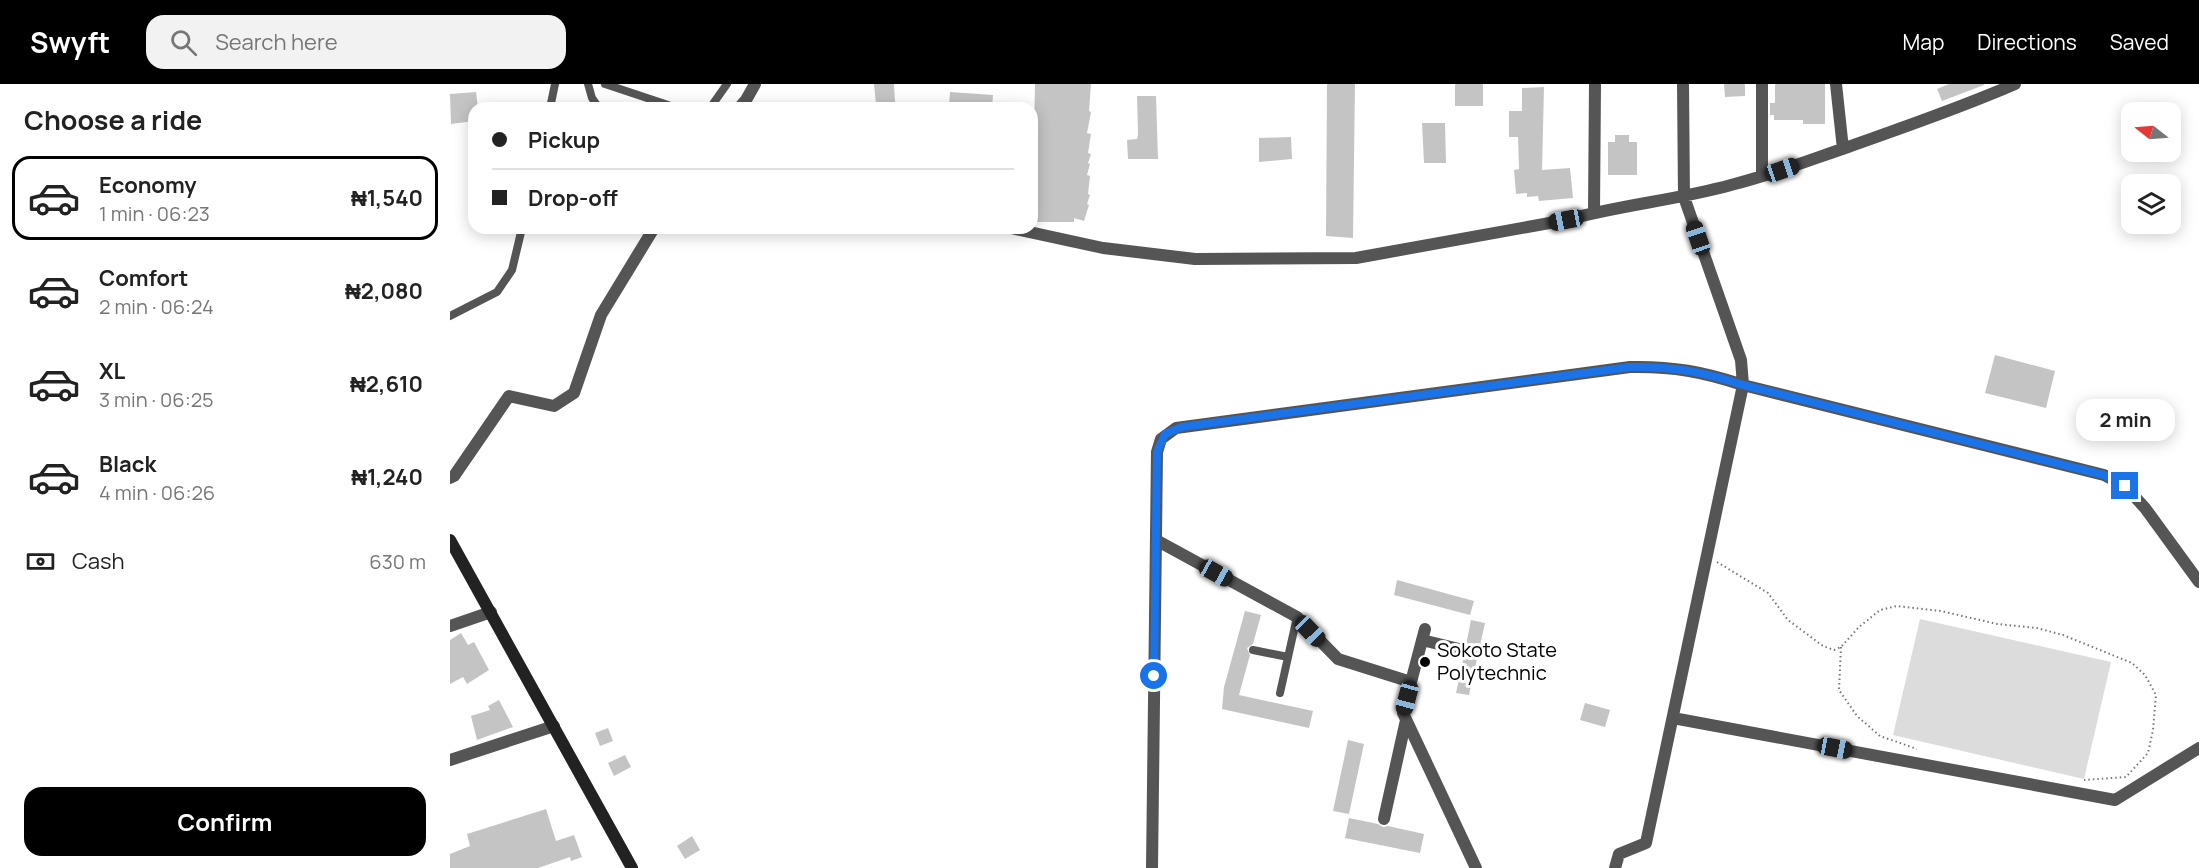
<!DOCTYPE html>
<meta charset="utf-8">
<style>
body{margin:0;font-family:Manrope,sans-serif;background:#f2f2f2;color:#222;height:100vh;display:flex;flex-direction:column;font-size:22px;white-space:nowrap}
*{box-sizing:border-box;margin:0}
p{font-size:20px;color:#767676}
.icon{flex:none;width:33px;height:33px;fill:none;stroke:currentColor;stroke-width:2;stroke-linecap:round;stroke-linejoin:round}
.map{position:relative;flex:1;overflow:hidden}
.details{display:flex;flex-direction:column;background:#fff;width:450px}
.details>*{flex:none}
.guide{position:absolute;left:18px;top:18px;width:570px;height:132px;border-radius:18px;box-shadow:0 3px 15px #0003;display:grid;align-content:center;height:132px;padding:0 24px;background:#fff}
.needle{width:39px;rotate:287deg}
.fabs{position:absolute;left:1671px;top:18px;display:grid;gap:12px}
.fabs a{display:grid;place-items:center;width:60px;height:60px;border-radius:12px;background:#fff;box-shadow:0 3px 15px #0003;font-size:30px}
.end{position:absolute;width:27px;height:27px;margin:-14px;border:8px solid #1a73e8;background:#fff;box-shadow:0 0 0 3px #fff}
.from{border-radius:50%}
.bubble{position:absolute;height:42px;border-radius:18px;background:#fff;box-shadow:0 3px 15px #0003;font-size:20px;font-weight:700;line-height:42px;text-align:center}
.car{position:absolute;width:18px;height:36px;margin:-18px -9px;border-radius:8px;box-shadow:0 0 4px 2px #0007;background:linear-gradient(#222 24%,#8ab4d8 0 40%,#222 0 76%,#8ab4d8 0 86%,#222 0)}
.guide b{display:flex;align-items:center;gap:21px;height:57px;font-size:22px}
.guide b+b{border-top:2px solid #e0e0e0}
.guide i{width:15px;height:15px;background:#222}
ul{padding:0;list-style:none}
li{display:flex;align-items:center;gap:18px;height:84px;margin:0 12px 9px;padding:0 12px;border:3px solid transparent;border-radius:18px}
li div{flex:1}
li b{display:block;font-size:22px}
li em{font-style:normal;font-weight:700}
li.on{border-color:#000}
li>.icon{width:54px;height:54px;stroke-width:1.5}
h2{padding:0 24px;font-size:27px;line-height:72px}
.pay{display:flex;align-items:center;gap:15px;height:66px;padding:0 24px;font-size:22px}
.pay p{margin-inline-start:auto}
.primary-button{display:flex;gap:12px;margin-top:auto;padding:12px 24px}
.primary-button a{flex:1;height:69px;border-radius:18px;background:#000;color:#fff;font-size:24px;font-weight:700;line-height:69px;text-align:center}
header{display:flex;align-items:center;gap:36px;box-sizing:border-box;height:84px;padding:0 30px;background:#000;color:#fff}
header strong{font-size:28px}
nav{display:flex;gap:33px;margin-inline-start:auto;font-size:21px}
.search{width:420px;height:54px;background:#f2f2f2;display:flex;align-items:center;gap:15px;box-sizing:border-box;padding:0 21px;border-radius:18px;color:#767676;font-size:22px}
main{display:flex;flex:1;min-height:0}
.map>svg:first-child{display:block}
.green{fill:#dcdcdc}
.building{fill:#c4c4c4}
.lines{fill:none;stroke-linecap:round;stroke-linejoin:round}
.path{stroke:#777;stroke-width:2;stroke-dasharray:1.5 3;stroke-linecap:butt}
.lane{stroke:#555;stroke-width:8}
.street{stroke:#555;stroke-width:12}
.secondary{stroke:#222;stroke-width:12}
.route{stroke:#1a73e8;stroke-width:8}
.poi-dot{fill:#000;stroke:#fff;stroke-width:2}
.labels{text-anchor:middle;stroke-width:6;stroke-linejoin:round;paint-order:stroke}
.poi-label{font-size:20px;fill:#000;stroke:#fff;text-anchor:start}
</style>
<header>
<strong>Swyft</strong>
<div class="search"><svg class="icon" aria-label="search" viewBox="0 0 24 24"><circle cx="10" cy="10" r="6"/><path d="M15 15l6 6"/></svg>Search here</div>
<nav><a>Map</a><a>Directions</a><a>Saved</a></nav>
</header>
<main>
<section class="details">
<h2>Choose a ride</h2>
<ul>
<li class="on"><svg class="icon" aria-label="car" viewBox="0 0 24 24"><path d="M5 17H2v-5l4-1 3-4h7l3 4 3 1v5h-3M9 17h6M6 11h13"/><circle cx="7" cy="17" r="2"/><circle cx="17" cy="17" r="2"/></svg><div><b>Economy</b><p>1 min · 06:23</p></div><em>₦1,540</em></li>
<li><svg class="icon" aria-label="car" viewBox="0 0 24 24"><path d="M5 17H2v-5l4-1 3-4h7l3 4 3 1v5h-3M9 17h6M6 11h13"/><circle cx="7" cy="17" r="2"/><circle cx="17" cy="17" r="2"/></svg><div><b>Comfort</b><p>2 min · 06:24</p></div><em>₦2,080</em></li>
<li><svg class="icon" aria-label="car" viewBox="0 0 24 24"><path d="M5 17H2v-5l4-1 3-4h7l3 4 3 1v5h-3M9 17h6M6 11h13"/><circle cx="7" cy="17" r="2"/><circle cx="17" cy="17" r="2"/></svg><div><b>XL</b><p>3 min · 06:25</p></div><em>₦2,610</em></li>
<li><svg class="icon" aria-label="car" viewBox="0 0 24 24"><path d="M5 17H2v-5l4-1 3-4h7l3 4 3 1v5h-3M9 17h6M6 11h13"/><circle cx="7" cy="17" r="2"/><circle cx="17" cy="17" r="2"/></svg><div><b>Black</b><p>4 min · 06:26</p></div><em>₦1,240</em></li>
</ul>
<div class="pay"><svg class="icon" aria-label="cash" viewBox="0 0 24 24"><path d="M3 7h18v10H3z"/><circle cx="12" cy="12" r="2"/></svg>Cash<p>630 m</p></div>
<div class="primary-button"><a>Confirm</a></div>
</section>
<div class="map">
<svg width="1749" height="784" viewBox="0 0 1749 784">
<rect width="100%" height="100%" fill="#fff"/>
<path class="green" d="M1470,535L1661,578L1634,695L1443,651Z"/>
<path class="building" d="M424,0H444L445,18L426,20Z
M585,0H641L639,27L641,28L637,49L641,50L638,69L641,70L638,79L640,80L637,91L640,92L638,110L640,111L637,120L639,121L634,137L624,134V138H582Z
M877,0H905L903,154L876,152Z
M1005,0H1033V22H1005Z
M1274,0H1295V12L1275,13Z
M1325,0H1375V40H1353V36H1324V31H1320V19H1325Z
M1499,0H1534V1L1492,17L1487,5Z
M1094,3L1092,86L1120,84L1123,114L1089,117L1088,112L1077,113V109L1066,110L1064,86L1069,85L1068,53H1059V27H1072V4Z
M26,8L28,24H24V37L1,40L0,10Z
M500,8L543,11L542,24H502L499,22Z
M687,12H706L708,75H678L677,56L687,55L688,51Z
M972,39H995L996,79H974Z
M1165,51H1179V58H1187V91H1158V58H1165Z
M841,53L842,75L809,78V54Z
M1545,271L1605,287L1596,324L1535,309Z
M947,496L1024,517L1020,531L944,511Z
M795,527L811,531L803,560L797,564L800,571L789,611L863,627L859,644L772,625L774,603Z
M1021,536L1035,539L1019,611L1006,609L1014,572L1017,566L1016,561Z
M11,549L18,561L24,558L39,586L17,600L13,593L0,600V556Z
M49,616L63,643L27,656L21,632L40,626L38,622Z
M1135,619L1160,626L1155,643L1130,636Z
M158,644L163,657L150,662L145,649Z
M898,656L914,660L899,730L883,727Z
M175,671L181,683L164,692L158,679Z
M96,725L106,757L124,751L132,773L121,777L120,773L88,784H0V770L20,762L17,750Z
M899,734L928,740L933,743L938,742L974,750L970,769L895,754Z
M242,752L250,766L235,775L227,762Z"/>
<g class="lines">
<path class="path" d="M1267,478L1318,509L1338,536L1373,562L1384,566L1391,563L1409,543L1430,526L1447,522L1491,527L1547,540L1587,544L1613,551L1682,579L1695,591L1706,611L1703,646L1698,669L1676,693L1634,696
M1391,563L1389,606L1407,632L1430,652L1467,665"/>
<path class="lane" d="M138,0L142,14L149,24
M155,0L227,24
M100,24L105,0
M260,24L277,0
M0,232L47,208L62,186L72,144
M803,566L838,573
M830,609L847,533"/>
<path class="street" d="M1386,0L1393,65
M289,24L296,16L305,0
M1312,92V0
M1144,128L1145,0
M561,144L653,164L745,175L906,174L1116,136C1170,121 1227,116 1281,101C1321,91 1360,76 1398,63C1454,43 1510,24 1565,0
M0,394L4,392L59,312L104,322L124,309L151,231L204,144
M706,456L847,533L888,575L961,598L953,629L1026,784
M0,542L41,528
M972,556L1009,565
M961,598L975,545
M1223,634L1665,716L1749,664
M0,676L104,642
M934,735L956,636
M702,784L707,368L711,355L726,344L1180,283C1222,282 1254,288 1293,301L1654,391L1675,402L1695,424L1749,498
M1165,784L1169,770L1196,759L1293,301L1291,276L1234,113L1233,0"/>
<path class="secondary" d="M0,456L182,784"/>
</g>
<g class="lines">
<path class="route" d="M704,592L707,368L715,350L732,343L1180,283C1222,282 1254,288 1293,301L1654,391L1675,402"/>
</g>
<circle class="poi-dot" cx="975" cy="578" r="6"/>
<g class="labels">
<g class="poi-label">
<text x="987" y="573">Sokoto State<tspan x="987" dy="23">Polytechnic</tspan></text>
</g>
</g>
</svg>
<div class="fabs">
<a><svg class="needle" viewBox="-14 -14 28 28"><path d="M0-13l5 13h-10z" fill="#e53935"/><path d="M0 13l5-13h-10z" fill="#767676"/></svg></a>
<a><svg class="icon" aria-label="layers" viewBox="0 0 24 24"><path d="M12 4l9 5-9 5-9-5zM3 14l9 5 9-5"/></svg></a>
</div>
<i class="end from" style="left:704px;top:592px"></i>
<i class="end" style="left:1675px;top:402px"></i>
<div class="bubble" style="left:1626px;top:315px;width:99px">2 min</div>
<i class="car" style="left:1332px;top:86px;rotate:71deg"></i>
<i class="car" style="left:1116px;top:136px;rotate:259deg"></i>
<i class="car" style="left:1248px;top:154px;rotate:341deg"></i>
<i class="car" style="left:766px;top:489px;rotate:119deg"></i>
<i class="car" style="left:860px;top:547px;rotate:136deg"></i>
<i class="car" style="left:957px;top:614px;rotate:195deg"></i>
<i class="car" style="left:1385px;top:664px;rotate:101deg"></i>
<div class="guide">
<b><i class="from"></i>Pickup</b>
<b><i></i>Drop-off</b>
</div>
</div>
</main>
